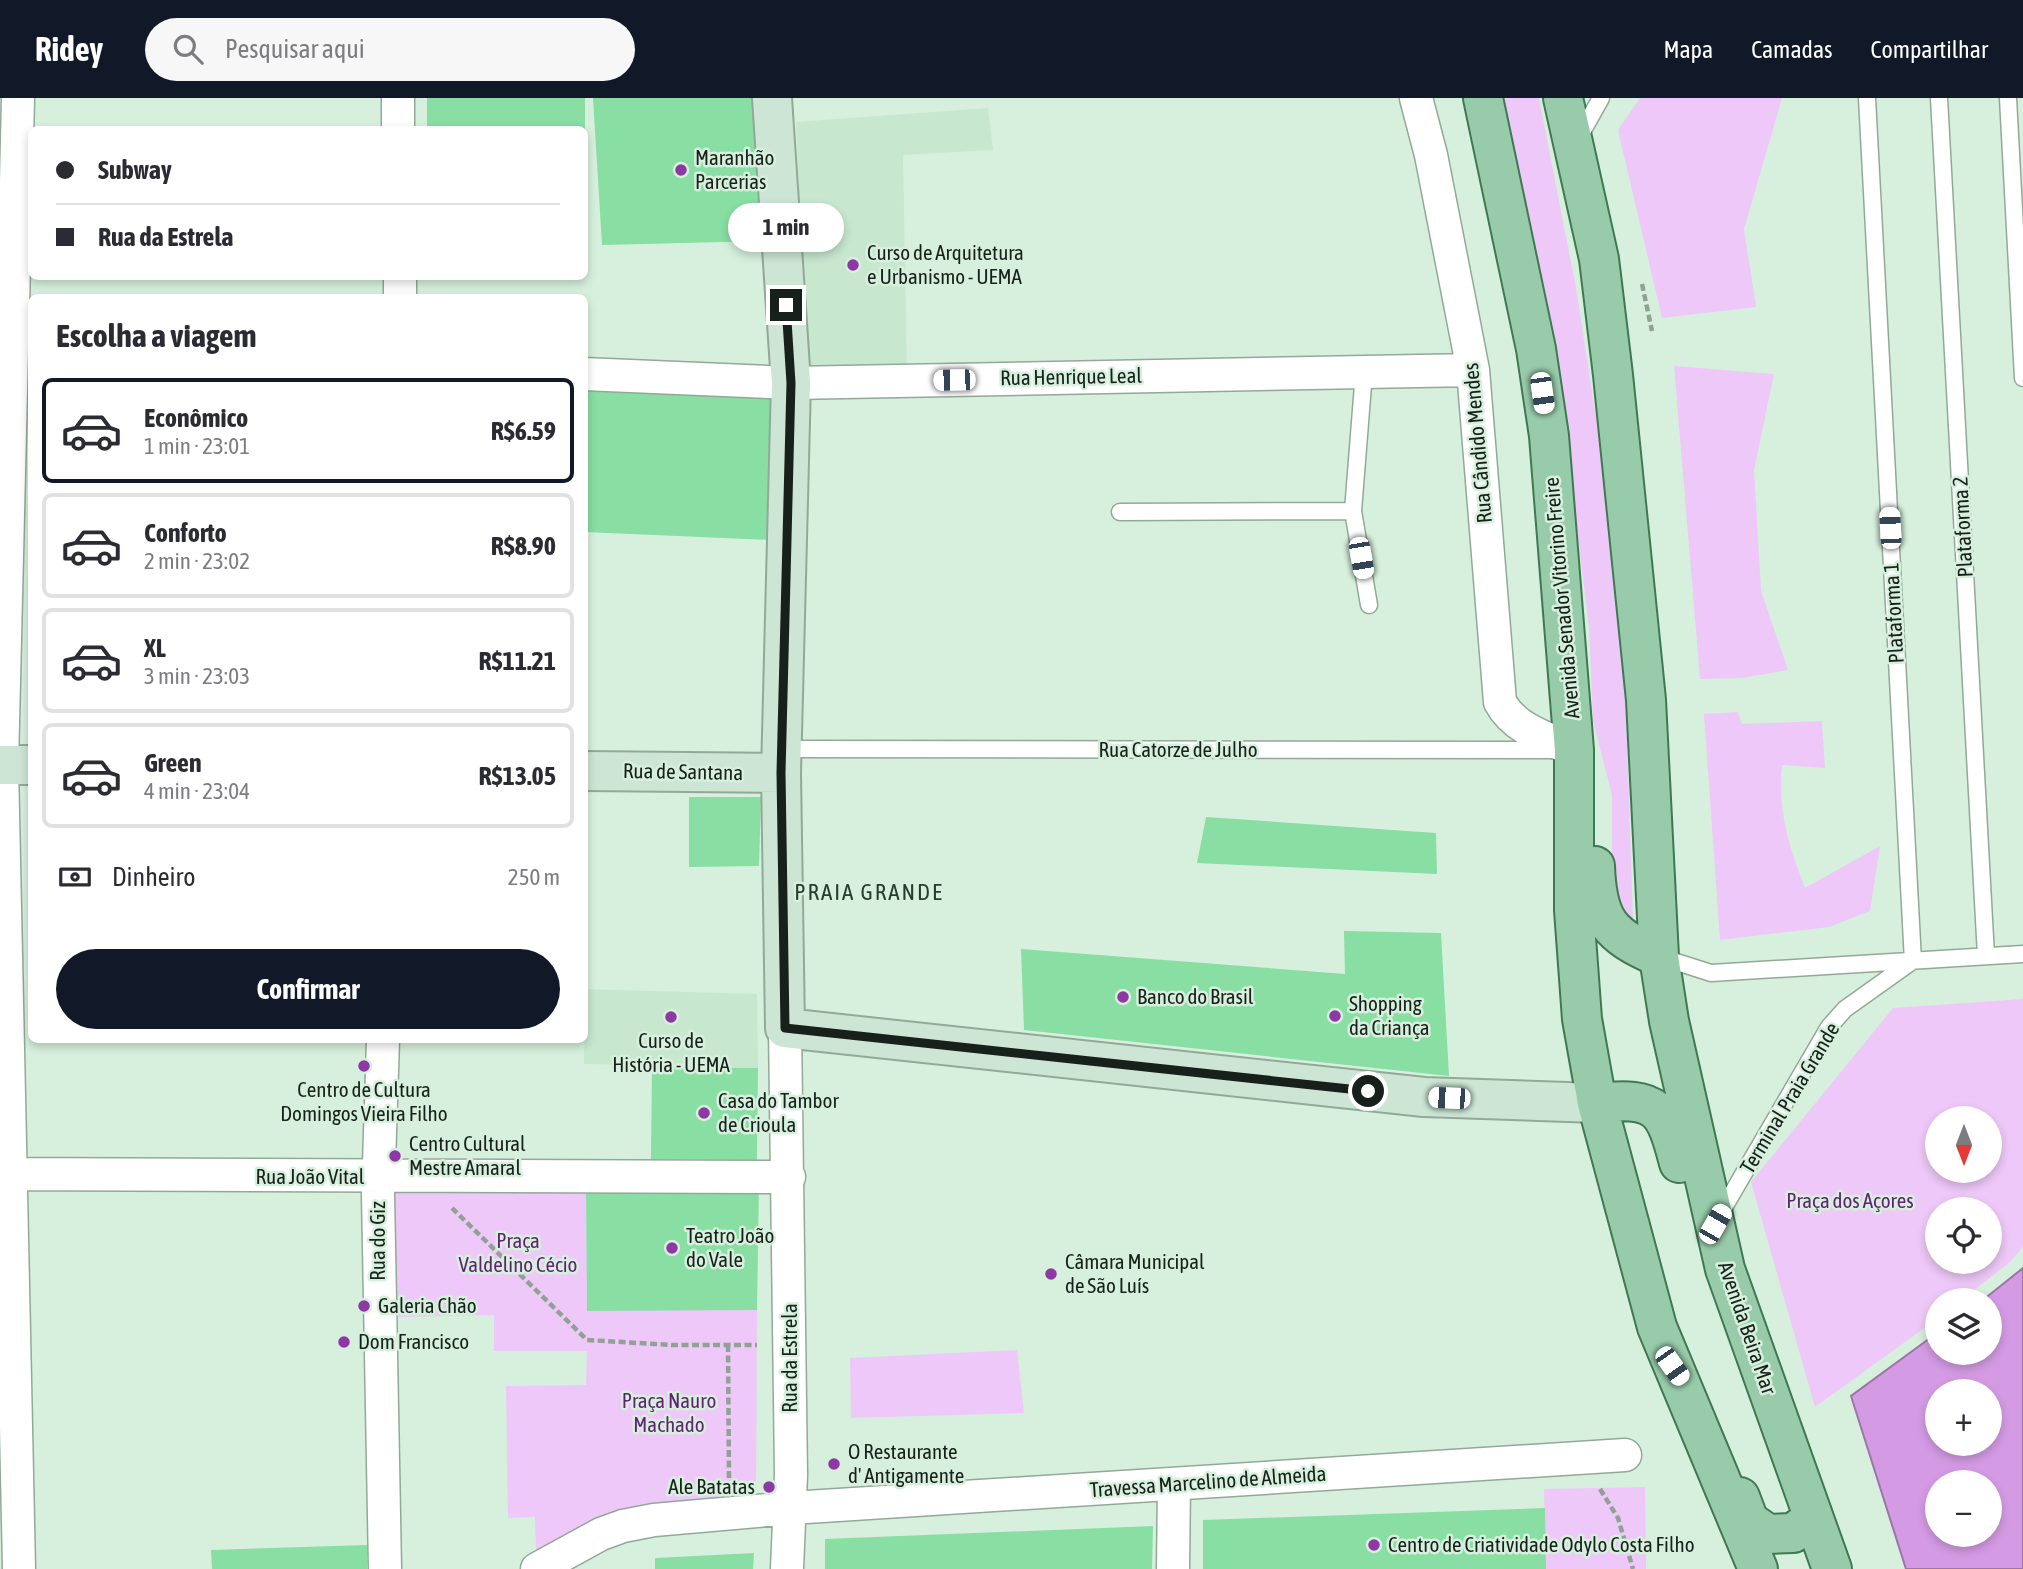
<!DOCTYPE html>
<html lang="pt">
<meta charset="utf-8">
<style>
body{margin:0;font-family:"Asap Condensed",sans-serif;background:#f7f7f7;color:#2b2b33;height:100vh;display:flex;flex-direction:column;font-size:26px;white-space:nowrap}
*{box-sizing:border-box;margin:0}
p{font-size:23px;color:#7c7c81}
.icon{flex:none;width:38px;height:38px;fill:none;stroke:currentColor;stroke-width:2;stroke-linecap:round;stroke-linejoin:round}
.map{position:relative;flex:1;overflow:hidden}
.drawer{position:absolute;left:28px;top:196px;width:560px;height:749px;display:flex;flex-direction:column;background:#fff;border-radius:10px;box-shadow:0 4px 10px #0003}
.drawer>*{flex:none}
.top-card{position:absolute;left:28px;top:28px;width:560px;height:154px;border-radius:10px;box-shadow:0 4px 10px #0003;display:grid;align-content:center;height:154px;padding:0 28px;background:#fff}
.needle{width:46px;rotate:180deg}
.tools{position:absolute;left:1925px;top:1008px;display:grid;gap:14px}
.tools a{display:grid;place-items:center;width:77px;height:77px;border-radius:50%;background:#fff;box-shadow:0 4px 10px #0003;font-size:35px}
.end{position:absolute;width:32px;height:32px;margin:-16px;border:9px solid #17201a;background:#fff;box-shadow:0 0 0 4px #fff}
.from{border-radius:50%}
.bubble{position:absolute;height:49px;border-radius:24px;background:#fff;box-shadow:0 4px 10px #0003;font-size:23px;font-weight:700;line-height:49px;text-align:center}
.car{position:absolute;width:21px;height:42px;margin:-21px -10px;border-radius:9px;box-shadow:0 0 5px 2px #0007;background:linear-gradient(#fff 24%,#345 0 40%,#fff 0 76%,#345 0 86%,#fff 0)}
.top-card b{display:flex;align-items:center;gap:24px;height:66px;font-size:26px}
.top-card b+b{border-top:2px solid #e1e1e2}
.top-card i{width:18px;height:18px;background:#2b2b33}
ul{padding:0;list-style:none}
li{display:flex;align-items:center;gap:21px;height:105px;margin:0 14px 10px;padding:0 14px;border:4px solid #e1e1e2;border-radius:10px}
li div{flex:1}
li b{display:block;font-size:26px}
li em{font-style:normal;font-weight:700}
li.selected{border-color:#111827}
li>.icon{width:63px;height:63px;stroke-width:1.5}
h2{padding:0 28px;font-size:32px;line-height:84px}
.pay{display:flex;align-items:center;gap:18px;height:77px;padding:0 28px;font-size:26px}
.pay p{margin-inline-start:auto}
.button{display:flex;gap:14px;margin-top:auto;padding:14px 28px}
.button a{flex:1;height:80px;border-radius:42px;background:#111827;color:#fff;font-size:28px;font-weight:700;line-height:80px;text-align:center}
header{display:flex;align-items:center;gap:42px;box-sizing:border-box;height:98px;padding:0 35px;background:#111827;color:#fff}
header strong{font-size:33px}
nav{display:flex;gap:38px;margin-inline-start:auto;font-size:24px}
.search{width:490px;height:63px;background:#f7f7f7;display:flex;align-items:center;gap:18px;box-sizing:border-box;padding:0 24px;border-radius:38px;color:#7c7c81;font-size:26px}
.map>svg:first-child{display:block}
.built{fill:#c7e7cf}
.green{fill:#eec8f8;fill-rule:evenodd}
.water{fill:#d49be4;stroke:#9b76a7;stroke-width:2;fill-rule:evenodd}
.building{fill:#88dea3}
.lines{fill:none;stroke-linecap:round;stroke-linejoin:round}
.lane-casing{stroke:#92a998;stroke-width:19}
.street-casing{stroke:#92a998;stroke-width:35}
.secondary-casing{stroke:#92a998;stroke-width:42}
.primary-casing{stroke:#3f7853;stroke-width:42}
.path{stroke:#8fa294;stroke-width:4.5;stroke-dasharray:7 3.5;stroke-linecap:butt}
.lane{stroke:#fff;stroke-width:16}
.street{stroke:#fff;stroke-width:32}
.secondary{stroke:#cce5d4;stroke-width:38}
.primary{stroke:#98cbaa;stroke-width:38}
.route{stroke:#17201a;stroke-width:9}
.poi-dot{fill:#8e38a4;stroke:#d7f0dd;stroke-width:2.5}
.labels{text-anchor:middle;stroke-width:5;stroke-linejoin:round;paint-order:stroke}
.poi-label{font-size:21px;fill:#17201a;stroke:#d7f0dd;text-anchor:start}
.street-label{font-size:21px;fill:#17201a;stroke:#d7f0dd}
.park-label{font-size:21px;fill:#642075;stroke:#d7f0dd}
.neighbourhood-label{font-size:23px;letter-spacing:2px;fill:#283c2e;stroke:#d7f0dd}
</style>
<header>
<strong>Ridey</strong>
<div class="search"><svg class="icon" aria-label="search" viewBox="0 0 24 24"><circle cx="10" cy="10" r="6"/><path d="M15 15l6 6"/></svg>Pesquisar aqui</div>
<nav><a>Mapa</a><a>Camadas</a><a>Compartilhar</a></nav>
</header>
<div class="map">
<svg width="2023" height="1471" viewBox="0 0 2023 1471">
<rect width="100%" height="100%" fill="#d7f0dd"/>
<path class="built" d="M988,10L993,52L903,57L907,277L807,280L796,24Z
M585,891L757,896L758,970L584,966Z"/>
<path class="green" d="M1502,0H1539L1576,190L1603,365L1624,552L1633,823L1612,805V697L1593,623L1589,529L1564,324Z
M1640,0H1782L1744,131L1756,209L1662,220L1618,32Z
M1674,268L1774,276L1754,372L1761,493L1788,572L1742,580L1700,581Z
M1738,614L1742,626L1822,623L1825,670L1782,667C1777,712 1789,749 1805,790L1880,748L1870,813L1829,829L1720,842L1704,616Z
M2023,901V1149L2009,1165L1961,1202H1937V1221L1815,1309L1751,1084L1893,910ZM1990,1020V1073H1937V1020ZM1990,1111V1164H1937V1111Z
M394,1088H586L587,1212H757L756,1398L687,1402L627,1412L536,1454L535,1419L508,1420L506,1288L586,1287L587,1253H494V1217L396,1219Z
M1017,1252L1024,1315L851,1320L850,1260Z
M1645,1389L1646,1471H1546L1544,1391Z"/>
<path class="water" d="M2023,1170V1471H1906L1851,1298L1937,1235V1255H1990V1202H1983ZM1937,1293H1990V1346H1937ZM1937,1384H1990V1437H1937Z"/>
<path class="building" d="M427,0H585V32H427Z
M593,0H759L768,143L602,147Z
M584,290L775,299L771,442L584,434Z
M689,699H761L759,768L689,769Z
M1206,719L1436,735L1437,776L1197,765Z
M1344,833L1441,835L1449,978L1024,932L1021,851L1345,876Z
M652,969L758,970L757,1062L651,1061Z
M759,1086L757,1212L587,1213L586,1088Z
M1545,1410L1546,1471H1203V1422Z
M1153,1428L1152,1471H825V1441Z
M367,1447V1471H212L211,1452Z
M754,1455L753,1471H655V1460Z"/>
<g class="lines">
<g class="lane-casing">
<path id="lane" d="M1867,0L1913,863
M1939,0L1986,858
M2008,0L2023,280
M1578,41L1601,0
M1353,413L1369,507
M1120,414L1353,413L1364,274
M782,651L1554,652
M1661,859L1711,875L2023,856
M1719,1118L1829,929L1845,911L1911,864"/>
</g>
<g class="street-casing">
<path id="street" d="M18,0L2,667L19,1471
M398,0V32
M1416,0L1431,57L1473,272L1500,604C1515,632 1547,640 1574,652
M400,178V200
M584,276L791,285L1473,272
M785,930L791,1377L787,1471
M383,942L378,1096L385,1471
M0,1076L789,1079
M537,1471L601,1436L623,1428L654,1422L791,1410L1625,1357
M1173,1471L1174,1386"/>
</g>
<g class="secondary-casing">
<path id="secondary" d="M772,0L791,285L781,675L785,930L1424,999L1597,1005
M0,667H32
M584,673L781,675"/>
</g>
<g class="primary-casing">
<path id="primary" d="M1483,0L1536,251L1549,338L1574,652V812L1582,921L1597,1005L1657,1229L1758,1471
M1563,0L1599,161L1613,277L1646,602L1659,859L1669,923L1725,1171L1832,1471
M1595,768C1597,823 1609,837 1659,859
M1597,1005C1658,998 1665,1011 1679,1065
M1740,1399L1749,1423L1768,1436L1793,1435L1812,1421"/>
</g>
<path class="path" d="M1642,186L1652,233
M452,1110L587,1242L672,1247H757
M728,1247L729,1383
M1600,1391L1618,1420L1633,1471"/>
<use href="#lane" class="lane"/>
<use href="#street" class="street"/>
<use href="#secondary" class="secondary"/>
<use href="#primary" class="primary"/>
</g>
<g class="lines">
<path class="route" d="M786,207L791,285L781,675L785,930L1368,993"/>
</g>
<g class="poi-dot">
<circle cx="681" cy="72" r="7"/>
<circle cx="853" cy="167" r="7"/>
<circle cx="1123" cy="899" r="7"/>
<circle cx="1335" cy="918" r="7"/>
<circle cx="671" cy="919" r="7"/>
<circle cx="364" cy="968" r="7"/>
<circle cx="704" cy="1015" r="7"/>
<circle cx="395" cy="1058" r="7"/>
<circle cx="672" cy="1150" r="7"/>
<circle cx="1051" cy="1176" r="7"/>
<circle cx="364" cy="1208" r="7"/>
<circle cx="344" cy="1244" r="7"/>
<circle cx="834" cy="1366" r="7"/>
<circle cx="769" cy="1389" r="7"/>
<circle cx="1374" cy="1447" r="7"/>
</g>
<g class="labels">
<g class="poi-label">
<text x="695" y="67">Maranhão<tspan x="695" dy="24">Parcerias</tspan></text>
<text x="867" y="162">Curso de Arquitetura<tspan x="867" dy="24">e Urbanismo - UEMA</tspan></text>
<text x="1137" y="906">Banco do Brasil</text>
<text x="1349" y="913">Shopping<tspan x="1349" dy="24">da Criança</tspan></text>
<text x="671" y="950" text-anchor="middle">Curso de<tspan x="671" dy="24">História - UEMA</tspan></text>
<text x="364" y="999" text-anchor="middle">Centro de Cultura<tspan x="364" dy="24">Domingos Vieira Filho</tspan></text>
<text x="718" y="1010">Casa do Tambor<tspan x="718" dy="24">de Crioula</tspan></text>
<text x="409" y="1053">Centro Cultural<tspan x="409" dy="24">Mestre Amaral</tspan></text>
<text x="686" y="1145">Teatro João<tspan x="686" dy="24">do Vale</tspan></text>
<text x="1065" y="1171">Câmara Municipal<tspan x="1065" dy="24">de São Luís</tspan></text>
<text x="378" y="1215">Galeria Chão</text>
<text x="358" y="1251">Dom Francisco</text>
<text x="848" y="1361">O Restaurante<tspan x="848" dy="24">d' Antigamente</tspan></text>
<text x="755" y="1396" text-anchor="end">Ale Batatas</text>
<text x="1388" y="1454">Centro de Criatividade Odylo Costa Filho</text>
</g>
<g class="street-label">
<text transform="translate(1071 279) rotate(-1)" y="7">Rua Henrique Leal</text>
<text transform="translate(1478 345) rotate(-95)" y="7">Rua Cândido Mendes</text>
<text transform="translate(1963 429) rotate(-93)" y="7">Plataforma 2</text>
<text transform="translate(1562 500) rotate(-95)" y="7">Avenida Senador Vitorino Freire</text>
<text transform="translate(1894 515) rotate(-93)" y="7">Plataforma 1</text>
<text x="1178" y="659">Rua Catorze de Julho</text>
<text transform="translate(683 674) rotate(1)" y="7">Rua de Santana</text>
<text transform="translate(1790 1000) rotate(-59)" y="7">Terminal Praia Grande</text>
<text x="310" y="1086">Rua João Vital</text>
<text transform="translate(378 1143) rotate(-90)" y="7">Rua do Giz</text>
<text transform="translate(1747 1230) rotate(71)" y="7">Avenida Beira Mar</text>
<text transform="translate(790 1260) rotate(-90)" y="7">Rua da Estrela</text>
<text transform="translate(1208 1384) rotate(-4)" y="7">Travessa Marcelino de Almeida</text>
</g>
<g class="park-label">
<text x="1850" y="1110">Praça dos Açores</text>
<text x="518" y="1150">Praça<tspan x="518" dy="24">Valdelino Cécio</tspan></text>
<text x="669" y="1310">Praça Nauro<tspan x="669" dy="24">Machado</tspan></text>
</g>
<g class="neighbourhood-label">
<text x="869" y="802">PRAIA GRANDE</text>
</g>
</g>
</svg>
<div class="tools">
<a><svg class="needle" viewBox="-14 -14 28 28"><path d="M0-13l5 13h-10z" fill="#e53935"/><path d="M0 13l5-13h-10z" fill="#7c7c81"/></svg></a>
<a><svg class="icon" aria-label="locate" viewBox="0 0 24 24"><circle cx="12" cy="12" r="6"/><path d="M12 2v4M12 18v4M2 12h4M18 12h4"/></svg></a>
<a><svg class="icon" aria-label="layers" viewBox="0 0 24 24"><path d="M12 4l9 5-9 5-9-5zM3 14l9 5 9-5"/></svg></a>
<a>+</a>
<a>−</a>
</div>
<i class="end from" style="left:1368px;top:993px"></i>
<i class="end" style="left:786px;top:207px"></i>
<div class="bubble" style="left:728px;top:105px;width:116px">1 min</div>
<i class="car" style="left:954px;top:282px;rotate:269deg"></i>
<i class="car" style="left:1542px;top:295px;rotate:172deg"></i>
<i class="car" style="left:1890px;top:430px;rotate:357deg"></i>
<i class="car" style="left:1361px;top:460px;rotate:170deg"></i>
<i class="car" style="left:1449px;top:1000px;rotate:272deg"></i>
<i class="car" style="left:1715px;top:1126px;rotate:30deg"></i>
<i class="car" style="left:1672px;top:1268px;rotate:145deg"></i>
<div class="top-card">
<b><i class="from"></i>Subway</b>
<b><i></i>Rua da Estrela</b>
</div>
<section class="drawer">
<h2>Escolha a viagem</h2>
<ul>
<li class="selected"><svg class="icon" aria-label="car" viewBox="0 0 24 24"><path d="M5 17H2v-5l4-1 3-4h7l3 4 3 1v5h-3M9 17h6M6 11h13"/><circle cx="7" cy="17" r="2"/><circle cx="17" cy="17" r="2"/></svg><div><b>Econômico</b><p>1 min · 23:01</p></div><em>R$6.59</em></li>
<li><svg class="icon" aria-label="car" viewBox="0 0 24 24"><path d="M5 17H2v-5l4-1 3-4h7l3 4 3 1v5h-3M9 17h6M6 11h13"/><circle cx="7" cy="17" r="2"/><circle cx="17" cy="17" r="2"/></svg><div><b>Conforto</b><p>2 min · 23:02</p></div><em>R$8.90</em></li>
<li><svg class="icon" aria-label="car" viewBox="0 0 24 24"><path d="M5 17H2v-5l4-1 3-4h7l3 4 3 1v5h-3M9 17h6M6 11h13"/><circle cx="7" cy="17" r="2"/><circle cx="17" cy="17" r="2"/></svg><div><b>XL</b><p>3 min · 23:03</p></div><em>R$11.21</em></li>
<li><svg class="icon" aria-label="car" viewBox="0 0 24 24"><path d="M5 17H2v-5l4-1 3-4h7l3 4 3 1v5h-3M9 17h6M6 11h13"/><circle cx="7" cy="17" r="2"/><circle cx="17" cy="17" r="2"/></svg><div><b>Green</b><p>4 min · 23:04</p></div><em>R$13.05</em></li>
</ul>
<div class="pay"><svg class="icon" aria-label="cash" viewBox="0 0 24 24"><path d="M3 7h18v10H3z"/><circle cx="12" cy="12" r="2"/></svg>Dinheiro<p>250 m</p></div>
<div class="button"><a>Confirmar</a></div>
</section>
</div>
